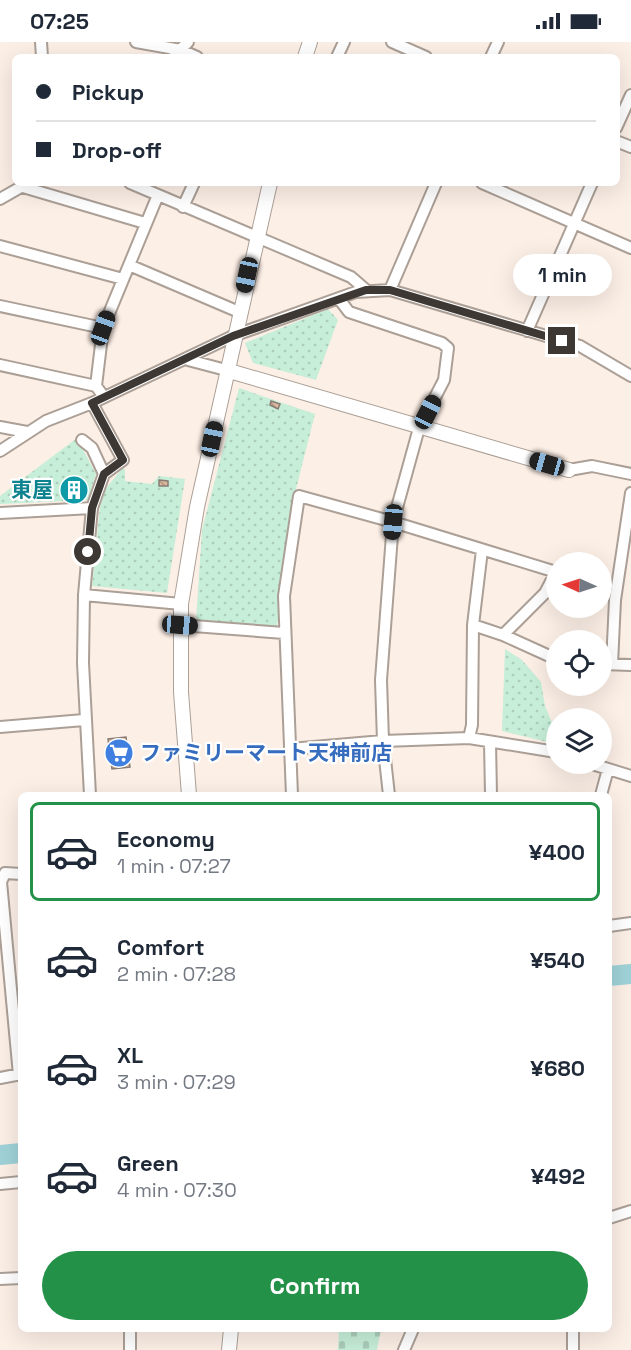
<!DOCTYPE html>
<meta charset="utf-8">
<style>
body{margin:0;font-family:"Space Grotesk","Noto Sans JP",sans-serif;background:#f2f2f3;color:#1f2937;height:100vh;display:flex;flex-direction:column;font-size:22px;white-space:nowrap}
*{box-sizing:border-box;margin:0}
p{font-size:20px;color:#747a83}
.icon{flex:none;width:33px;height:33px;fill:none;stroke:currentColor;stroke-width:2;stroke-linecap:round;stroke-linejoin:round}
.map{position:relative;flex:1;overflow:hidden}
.sheet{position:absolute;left:18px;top:750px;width:594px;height:540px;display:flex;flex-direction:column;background:#fff;border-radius:9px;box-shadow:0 6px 24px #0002}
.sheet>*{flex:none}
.top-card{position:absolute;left:12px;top:12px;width:608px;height:132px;border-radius:9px;box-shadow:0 6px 24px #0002;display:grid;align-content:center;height:132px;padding:0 24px;background:#fff}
.needle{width:39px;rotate:273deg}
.controls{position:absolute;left:546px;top:510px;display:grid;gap:12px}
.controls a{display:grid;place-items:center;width:66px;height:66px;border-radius:50%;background:#fff;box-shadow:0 6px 24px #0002;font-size:30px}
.end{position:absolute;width:27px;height:27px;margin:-14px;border:8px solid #3d3834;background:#fff;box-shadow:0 0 0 3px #fff}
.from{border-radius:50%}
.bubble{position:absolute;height:42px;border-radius:21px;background:#fff;box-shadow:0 6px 24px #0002;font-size:20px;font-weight:700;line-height:42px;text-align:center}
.car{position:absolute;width:18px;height:36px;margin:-18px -9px;border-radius:8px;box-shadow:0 0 4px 2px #0007;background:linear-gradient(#222 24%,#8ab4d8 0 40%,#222 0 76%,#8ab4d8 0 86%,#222 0)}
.top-card b{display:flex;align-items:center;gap:21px;height:57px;font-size:22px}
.top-card b+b{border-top:2px solid #e0e1e3}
.top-card i{width:15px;height:15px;background:#1f2937}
ul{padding:10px 0 0;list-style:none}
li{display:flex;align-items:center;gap:18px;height:99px;margin:0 12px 9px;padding:0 12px;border:3px solid transparent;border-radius:9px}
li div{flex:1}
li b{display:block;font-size:22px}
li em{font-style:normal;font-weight:700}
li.active{border-color:#249149}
li>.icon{width:54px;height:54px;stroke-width:1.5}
.action{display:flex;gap:12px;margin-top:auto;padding:12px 24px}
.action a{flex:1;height:69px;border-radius:36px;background:#249149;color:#fff;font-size:24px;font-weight:700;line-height:69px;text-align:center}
.status{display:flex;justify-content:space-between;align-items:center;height:42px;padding:0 30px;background:#fff;direction:ltr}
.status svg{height:16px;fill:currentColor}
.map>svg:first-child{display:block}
.cemetery{fill:url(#cemetery-stones)}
.park{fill:url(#park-dots)}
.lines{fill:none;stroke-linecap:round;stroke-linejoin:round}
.river{stroke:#9fd2d8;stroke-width:20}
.building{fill:url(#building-back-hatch);stroke:#887c74;stroke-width:1.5}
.minor-casing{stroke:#ab9f96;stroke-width:14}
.tertiary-casing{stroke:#ab9f96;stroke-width:16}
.minor{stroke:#fff;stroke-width:10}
.tertiary{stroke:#fff;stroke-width:14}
.route{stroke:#3d3834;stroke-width:8}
.labels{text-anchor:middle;stroke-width:4.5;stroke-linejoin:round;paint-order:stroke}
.culture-label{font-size:21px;font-weight:bold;fill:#0d838f;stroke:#fff;text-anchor:end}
.shop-label{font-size:21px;font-weight:bold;fill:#366cbe;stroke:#fff;text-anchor:start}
</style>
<div class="status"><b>07:25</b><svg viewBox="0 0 49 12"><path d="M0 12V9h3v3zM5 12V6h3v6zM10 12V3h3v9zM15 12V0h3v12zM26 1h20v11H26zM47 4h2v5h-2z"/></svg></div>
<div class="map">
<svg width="631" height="1308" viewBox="0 0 631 1308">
<defs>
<pattern id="cemetery-stones" width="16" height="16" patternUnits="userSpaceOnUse" patternTransform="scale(1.5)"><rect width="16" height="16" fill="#c6eed8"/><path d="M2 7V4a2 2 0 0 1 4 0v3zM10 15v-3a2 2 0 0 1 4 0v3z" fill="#abcdba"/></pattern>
<pattern id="park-dots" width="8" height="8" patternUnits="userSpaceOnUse" patternTransform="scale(1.5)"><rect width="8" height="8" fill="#c6eed8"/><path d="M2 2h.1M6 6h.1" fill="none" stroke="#abcdba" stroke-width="1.8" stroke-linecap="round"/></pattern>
<pattern id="building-back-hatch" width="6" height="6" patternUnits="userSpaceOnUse" patternTransform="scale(1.5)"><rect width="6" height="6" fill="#dbb79e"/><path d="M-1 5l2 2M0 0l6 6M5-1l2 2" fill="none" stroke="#b39682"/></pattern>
</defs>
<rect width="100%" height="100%" fill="#fcefe6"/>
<path class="cemetery" d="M339,1287H381L377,1308H338Z"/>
<path class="park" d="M328,267L338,278L316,338L253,321L245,301Z
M239,346L315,372L294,455L277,584L196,579L202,488Z
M77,396L96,432L88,458L0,462V454Z
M122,427H125V439L152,442L159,434L185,437L167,551L92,544L100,465L106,446Z
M505,607L522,618L541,640L545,664L556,690V702L502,689Z"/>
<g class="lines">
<path class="river" d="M609,934L631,932
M0,1113L21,1111"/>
</g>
<path class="building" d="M271,359L280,362L278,367L270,363Z
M159,438L168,439V444H159Z
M72,444L78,448L76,451L71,448Z
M126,695L130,725L112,727L108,697Z"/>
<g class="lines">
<g class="minor-casing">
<path id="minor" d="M41,0L42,15
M136,0L181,8L197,15
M392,0L426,15
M173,15L188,0
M337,15L344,0
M491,15L498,0
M616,86L631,53
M616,99L631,105
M130,141L351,235L366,248
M482,141L631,206
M23,145L145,181
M0,157L28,141
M183,165L194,141
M0,204L123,237
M129,223L239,270
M390,248L436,141
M339,257L349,270L442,301L448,306L444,338L419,386L393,480L381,638L383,699L389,753
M0,264L103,286
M527,289L592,141
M188,318L226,328
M0,323L96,344
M104,355L96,344L103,286L158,153
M0,385L27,390
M82,398L92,406L104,432
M0,409L46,379L92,361L233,294L356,250L390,248L580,304L631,334
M569,428L592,424L631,432
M0,471L92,466
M84,553L181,562
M180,583L284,591
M473,583L503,593
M602,622L631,623
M612,622L615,558L631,451
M0,685L84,678
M469,696L472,683L473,583L482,508
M490,700L491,753
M290,707L383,699L469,696L556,710
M592,722L631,734
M90,753L83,621L84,553L92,466L104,432L123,418L92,361
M292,753L284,554L299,454L393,480L556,530L545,551L503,593L556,617
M601,753L608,727
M609,884L631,881
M19,1033L1,840L5,831L21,832
M0,1036L21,1032
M0,1142L21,1140
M609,1176L631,1169
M0,1237L21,1236
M573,1287V1308
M130,1308V1287
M404,1308L413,1287"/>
</g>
<g class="tertiary-casing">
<path id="tertiary" d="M305,15L310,0
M226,328L569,428
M189,753L181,650V562L197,465L270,141
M229,1308L231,1287"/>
</g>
<use href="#minor" class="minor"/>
<use href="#tertiary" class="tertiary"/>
</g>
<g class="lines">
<path class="route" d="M88,510L92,466L104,432L123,418L92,361L233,294L366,248H390L562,299"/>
</g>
<defs>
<g id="building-disc" transform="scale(1.5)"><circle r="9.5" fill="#0f9aa8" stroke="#fff"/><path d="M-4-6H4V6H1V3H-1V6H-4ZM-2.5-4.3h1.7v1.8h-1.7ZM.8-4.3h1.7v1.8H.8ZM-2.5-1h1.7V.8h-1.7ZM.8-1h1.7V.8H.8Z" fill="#fff"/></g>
<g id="supermarket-disc" transform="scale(1.5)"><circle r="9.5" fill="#3f7fe0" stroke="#fff"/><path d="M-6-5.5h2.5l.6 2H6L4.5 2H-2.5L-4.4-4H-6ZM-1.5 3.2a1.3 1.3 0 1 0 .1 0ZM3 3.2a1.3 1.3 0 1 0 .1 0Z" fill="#fff"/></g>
</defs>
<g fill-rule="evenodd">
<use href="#building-disc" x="74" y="448"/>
<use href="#supermarket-disc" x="119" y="711"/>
</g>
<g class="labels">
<g class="culture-label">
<text x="53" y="455">東屋</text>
</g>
<g class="shop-label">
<text x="140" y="718">ファミリーマート天神前店</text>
</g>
</g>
</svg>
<div class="controls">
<a><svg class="needle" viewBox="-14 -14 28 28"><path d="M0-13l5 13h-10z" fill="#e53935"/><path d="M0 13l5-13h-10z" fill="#747a83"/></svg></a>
<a><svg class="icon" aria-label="locate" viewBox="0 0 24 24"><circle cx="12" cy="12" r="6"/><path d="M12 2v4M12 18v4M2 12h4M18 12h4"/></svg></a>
<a><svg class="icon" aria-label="layers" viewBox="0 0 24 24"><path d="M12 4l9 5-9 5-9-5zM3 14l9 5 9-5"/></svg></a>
</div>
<i class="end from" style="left:88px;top:510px"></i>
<i class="end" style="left:562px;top:299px"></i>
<div class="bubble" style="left:513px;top:212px;width:99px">1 min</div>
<i class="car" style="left:247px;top:233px;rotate:192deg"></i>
<i class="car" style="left:103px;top:286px;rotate:20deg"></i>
<i class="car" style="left:428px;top:370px;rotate:27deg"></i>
<i class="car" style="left:212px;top:397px;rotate:12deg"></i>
<i class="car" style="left:547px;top:422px;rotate:286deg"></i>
<i class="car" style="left:393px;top:480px;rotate:185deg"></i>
<i class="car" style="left:180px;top:583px;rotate:94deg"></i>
<div class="top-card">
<b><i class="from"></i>Pickup</b>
<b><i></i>Drop-off</b>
</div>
<section class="sheet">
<ul>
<li class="active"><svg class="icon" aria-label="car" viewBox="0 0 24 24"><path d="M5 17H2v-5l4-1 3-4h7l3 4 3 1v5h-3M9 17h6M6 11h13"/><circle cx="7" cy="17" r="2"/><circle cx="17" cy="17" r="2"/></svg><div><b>Economy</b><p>1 min · 07:27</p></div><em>¥400</em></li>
<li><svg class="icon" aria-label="car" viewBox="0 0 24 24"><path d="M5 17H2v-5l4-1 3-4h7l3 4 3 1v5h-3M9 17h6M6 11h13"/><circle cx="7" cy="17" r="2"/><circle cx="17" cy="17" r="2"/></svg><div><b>Comfort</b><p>2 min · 07:28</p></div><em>¥540</em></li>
<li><svg class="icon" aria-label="car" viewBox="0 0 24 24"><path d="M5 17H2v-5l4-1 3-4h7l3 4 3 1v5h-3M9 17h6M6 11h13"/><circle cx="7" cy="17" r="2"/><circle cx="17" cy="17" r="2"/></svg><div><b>XL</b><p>3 min · 07:29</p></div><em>¥680</em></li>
<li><svg class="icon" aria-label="car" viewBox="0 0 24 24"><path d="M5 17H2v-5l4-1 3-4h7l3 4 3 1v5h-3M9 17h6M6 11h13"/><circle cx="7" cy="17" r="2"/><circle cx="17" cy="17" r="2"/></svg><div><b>Green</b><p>4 min · 07:30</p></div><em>¥492</em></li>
</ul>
<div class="action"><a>Confirm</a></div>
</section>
</div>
